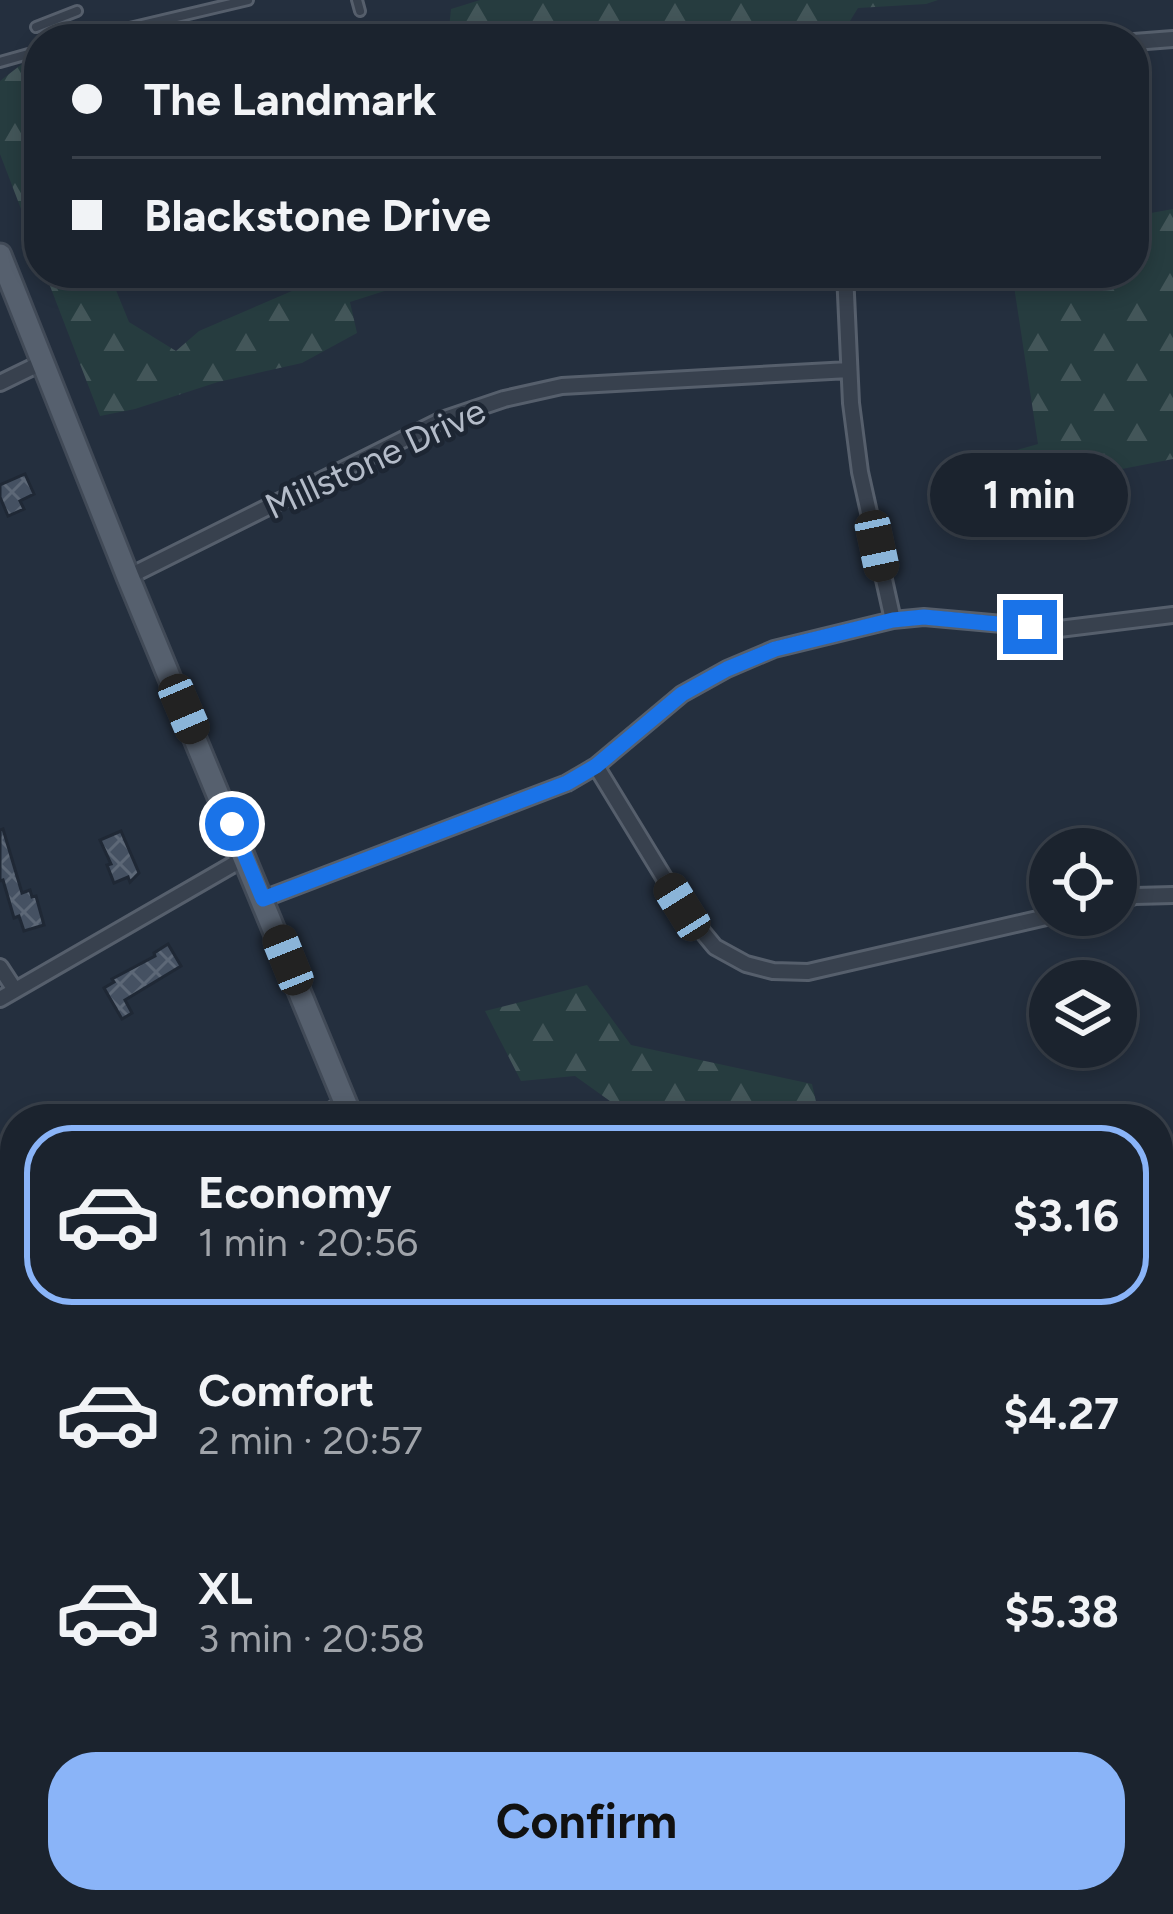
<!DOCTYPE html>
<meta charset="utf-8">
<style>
body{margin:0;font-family:Figtree,sans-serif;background:#282f3a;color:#f1f3f6;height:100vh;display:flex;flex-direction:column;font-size:45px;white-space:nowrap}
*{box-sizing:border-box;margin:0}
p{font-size:39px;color:#a0a4aa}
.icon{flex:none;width:66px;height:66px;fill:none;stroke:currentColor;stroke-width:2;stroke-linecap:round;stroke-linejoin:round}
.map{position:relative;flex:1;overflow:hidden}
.side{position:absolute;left:0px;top:1104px;width:1173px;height:810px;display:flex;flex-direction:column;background:#1b232e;border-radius:48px 48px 0 0;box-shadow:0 6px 18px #0003,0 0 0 3px #39404a}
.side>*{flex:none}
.hud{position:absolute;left:24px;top:24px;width:1125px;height:264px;border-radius:48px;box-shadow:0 6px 18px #0003,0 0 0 3px #39404a;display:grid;align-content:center;height:264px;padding:0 48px;background:#1b232e}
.buttons{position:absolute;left:1029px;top:828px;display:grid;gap:24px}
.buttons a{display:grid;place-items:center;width:108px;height:108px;border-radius:50%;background:#1b232e;box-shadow:0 6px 18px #0003,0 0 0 3px #39404a;font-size:60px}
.end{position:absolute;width:54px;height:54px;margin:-27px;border:15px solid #1a73e8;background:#fff;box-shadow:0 0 0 6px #fff}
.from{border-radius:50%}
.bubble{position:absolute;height:84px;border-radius:42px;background:#1b232e;box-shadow:0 6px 18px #0003,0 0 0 3px #39404a;font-size:39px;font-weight:700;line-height:84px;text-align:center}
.car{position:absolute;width:36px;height:72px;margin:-36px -18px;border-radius:15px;box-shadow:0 0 9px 3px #0007;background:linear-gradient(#222 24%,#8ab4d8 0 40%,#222 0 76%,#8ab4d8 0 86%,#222 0)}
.hud b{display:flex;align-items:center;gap:42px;height:114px;font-size:45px}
.hud b+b{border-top:3px solid #39404a}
.hud i{width:30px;height:30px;background:#f1f3f6}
ul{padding:21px 0 0;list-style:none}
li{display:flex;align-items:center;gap:36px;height:180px;margin:0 24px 18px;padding:0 24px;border:6px solid transparent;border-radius:48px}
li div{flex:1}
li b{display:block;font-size:45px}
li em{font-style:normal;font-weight:700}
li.current{border-color:#8ab4f8}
li>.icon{width:108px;height:108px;stroke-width:1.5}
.action{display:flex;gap:24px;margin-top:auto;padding:24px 48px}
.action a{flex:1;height:138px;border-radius:48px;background:#8ab4f8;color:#111;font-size:48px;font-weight:700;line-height:138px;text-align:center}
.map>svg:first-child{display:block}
.forest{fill:url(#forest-firs)}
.building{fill:url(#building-cross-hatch);stroke:#1f2835;stroke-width:3}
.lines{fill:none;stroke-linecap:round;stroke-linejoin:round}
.service-casing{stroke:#565f6c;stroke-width:14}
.minor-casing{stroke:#565f6c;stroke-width:20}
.primary-casing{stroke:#414a57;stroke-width:27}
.service{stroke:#38414e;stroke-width:8}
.minor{stroke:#38414e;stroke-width:14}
.primary{stroke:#56606e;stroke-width:21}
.route{stroke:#1a73e8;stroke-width:15}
.labels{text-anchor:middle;stroke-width:9;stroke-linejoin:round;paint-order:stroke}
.street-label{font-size:36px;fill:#b4bcc9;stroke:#1d2633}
</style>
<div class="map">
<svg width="1173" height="1914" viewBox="0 0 1173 1914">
<defs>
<pattern id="forest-firs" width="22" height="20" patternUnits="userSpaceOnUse" patternTransform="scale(3)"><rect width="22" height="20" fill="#263c3f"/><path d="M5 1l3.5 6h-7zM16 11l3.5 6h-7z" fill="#435659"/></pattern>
<pattern id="building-cross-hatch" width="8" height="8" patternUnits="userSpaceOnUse" patternTransform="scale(3)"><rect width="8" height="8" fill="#455162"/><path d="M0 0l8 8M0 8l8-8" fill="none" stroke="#5d6877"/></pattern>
</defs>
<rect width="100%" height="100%" fill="#242f3e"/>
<path class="forest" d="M480,0H938L926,4L858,8L839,39H448L451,9Z
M22,64L39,65V256L0,154V81Z
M1173,209V459L1122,469L1018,501L962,466L1038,444L1012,273H1134V216Z
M45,273H109L129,322L176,351L199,331L334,273H441L350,302L357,333L302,363L218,382L135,409L100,416Z
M587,985L631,1045L812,1084L820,1119H635L575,1076L521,1081L485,1011Z
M0,1759L15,1798V1878L0,1879Z"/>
<path class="building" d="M25,474L34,494L20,501L24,509L8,516L0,497V485Z
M3,829L22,893L30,890L32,897L36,896L44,925L24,931L19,916L14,918L3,880L0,881V830Z
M121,831L139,873L130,882L128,877L114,883L107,865L111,864L100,840Z
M168,944L181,966L125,1000L132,1013L122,1019L104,988L114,982L112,979L155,956L154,953Z
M93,1899H129L133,1914H97Z"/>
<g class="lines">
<g class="service-casing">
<path id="service" d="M357,0L360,11
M36,27L77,11
M83,39L248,0
M0,62L39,51"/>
</g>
<g class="minor-casing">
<path id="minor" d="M1134,42L1173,39
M845,273L851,403L860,472L893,620
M0,383L43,362
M128,577L442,420L504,399L562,386L849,370
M596,766L682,907L715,947L746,964L773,971L808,972L1055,915
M263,899L567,783L596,766L682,694L727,669L774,649L893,620L924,617L1059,629L1173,615
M1116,901L1135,896L1173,895
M0,967L15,990
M0,999L246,857
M317,1119L345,1102
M1158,1193L1173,1190
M0,1307L15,1298
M1158,1478L1173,1475
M0,1589L15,1581
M400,1899L410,1906L415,1914
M1066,1899L1070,1914
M258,1914L300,1899"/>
</g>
<g class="primary-casing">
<path id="primary" d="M0,255L128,577L352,1119
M665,1899L671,1914"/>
</g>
<use href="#service" class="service"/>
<use href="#minor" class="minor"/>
<use href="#primary" class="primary"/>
</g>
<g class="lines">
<path class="route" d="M232,824L263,899L567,783L596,766L682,694L727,669L775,649L893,620L924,617L1030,627"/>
</g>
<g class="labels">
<g class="street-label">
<text transform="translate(375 458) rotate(-25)" y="13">Millstone Drive</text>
</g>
</g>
</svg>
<div class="buttons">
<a><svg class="icon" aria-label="locate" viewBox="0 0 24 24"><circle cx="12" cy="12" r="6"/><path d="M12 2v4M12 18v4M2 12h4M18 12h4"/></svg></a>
<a><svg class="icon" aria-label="layers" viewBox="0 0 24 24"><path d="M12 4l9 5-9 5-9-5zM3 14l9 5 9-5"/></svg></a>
</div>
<i class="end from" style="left:232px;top:824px"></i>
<i class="end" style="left:1030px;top:627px"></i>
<div class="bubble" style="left:930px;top:453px;width:198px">1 min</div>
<i class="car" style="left:877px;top:546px;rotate:168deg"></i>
<i class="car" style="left:184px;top:709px;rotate:157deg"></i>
<i class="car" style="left:682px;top:907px;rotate:328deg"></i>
<i class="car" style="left:288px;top:960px;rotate:338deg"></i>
<div class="hud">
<b><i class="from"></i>The Landmark</b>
<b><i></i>Blackstone Drive</b>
</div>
<section class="side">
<ul>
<li class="current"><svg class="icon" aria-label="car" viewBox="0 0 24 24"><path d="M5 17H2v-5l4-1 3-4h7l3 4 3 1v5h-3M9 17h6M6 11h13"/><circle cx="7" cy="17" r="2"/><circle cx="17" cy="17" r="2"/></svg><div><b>Economy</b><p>1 min · 20:56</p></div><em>$3.16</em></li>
<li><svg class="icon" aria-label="car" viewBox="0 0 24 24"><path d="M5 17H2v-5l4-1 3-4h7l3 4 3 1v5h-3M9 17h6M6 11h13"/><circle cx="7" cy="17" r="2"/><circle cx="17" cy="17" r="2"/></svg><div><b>Comfort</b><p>2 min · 20:57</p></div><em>$4.27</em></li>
<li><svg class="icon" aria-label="car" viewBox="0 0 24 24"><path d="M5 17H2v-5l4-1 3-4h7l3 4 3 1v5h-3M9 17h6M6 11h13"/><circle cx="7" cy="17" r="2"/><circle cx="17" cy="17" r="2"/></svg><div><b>XL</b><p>3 min · 20:58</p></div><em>$5.38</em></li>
</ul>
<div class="action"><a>Confirm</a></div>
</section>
</div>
